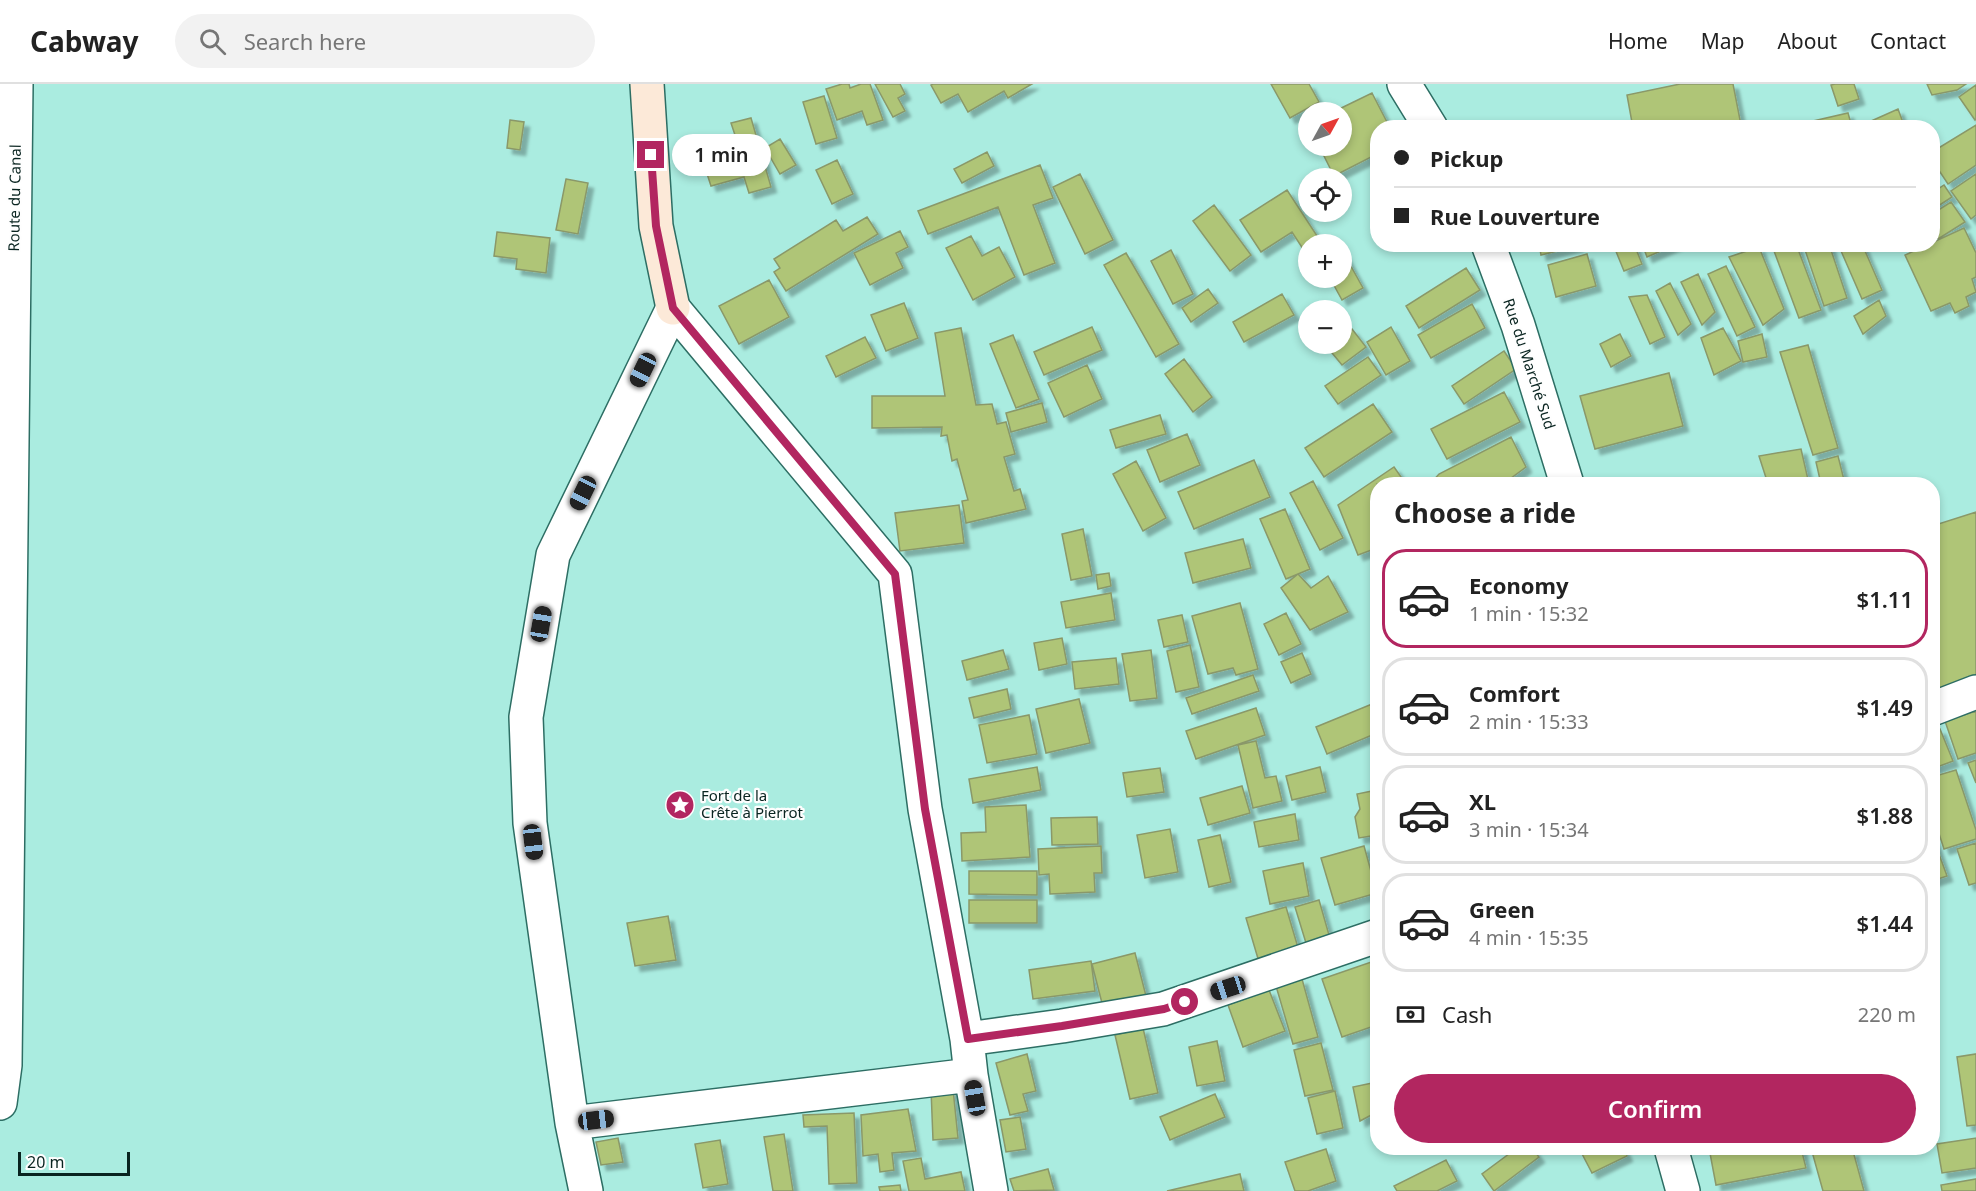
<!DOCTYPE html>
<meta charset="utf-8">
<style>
body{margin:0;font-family:"Noto Sans",sans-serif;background:#f2f2f2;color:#222;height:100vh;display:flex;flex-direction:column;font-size:22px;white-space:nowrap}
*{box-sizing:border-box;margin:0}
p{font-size:20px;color:#767676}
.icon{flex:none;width:33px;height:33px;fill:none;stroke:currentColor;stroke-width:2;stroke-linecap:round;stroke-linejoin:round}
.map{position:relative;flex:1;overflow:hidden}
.drawer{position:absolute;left:1370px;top:393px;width:570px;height:678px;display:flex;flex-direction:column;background:#fff;border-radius:24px;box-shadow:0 3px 9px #0003}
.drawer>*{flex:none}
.banner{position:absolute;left:1370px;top:36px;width:570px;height:132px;border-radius:24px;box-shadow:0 3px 9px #0003;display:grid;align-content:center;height:132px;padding:0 24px;background:#fff}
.needle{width:39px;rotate:50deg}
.buttons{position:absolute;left:1298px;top:18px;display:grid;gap:12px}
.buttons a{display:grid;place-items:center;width:54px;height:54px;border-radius:50%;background:#fff;box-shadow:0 3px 9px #0003;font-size:30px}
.scale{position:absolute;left:18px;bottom:15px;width:112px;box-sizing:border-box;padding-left:6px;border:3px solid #092420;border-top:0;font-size:16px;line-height:21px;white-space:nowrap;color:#092420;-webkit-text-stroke:4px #fefefe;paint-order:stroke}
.end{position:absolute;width:27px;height:27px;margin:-14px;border:8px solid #b22660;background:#fff;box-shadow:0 0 0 3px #fff}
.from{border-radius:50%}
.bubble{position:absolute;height:42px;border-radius:21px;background:#fff;box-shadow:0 3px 9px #0003;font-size:20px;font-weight:600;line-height:42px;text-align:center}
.car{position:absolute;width:18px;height:36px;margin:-18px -9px;border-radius:8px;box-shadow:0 0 4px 2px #0007;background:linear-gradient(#222 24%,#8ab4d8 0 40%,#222 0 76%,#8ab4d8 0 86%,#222 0)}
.banner b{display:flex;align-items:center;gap:21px;height:57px;font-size:22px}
.banner b+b{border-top:2px solid #e0e0e0}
.banner i{width:15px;height:15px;background:#222}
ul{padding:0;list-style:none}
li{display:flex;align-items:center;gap:18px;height:99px;margin:0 12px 9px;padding:0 12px;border:3px solid #e0e0e0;border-radius:24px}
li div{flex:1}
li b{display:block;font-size:22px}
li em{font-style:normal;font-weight:600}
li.current{border-color:#b22660}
li>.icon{width:54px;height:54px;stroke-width:1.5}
h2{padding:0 24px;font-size:27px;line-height:72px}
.pay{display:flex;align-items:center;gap:15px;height:66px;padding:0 24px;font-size:22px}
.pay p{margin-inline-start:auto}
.button{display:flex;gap:12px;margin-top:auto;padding:12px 24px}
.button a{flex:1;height:69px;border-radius:36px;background:#b22660;color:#fff;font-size:24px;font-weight:600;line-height:69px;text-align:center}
header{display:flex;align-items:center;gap:36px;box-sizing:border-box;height:84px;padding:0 30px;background:#fff;border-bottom:2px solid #e0e0e0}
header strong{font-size:28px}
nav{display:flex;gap:33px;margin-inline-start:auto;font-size:21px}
.search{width:420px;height:54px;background:#f2f2f2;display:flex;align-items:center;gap:15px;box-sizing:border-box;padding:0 21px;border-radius:33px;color:#767676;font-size:22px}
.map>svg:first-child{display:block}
.building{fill:#afc577;stroke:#8a9869;stroke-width:1.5;filter:url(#shadow)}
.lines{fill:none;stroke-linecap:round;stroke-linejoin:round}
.street-casing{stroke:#2d6e64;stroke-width:36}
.secondary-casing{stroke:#2d6e64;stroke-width:36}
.street{stroke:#fff;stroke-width:33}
.secondary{stroke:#fce9d8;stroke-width:33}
.route{stroke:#b22660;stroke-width:8}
.labels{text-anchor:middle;stroke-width:4.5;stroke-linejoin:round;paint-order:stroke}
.street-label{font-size:15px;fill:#092420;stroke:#fefefe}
.poi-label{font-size:15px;fill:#092420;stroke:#fefefe;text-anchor:start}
</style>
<header>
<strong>Cabway</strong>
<div class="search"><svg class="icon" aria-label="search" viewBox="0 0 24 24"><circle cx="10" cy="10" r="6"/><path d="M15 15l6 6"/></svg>Search here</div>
<nav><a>Home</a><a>Map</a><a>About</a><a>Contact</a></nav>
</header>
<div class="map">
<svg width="1976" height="1107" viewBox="0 0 1976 1107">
<defs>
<filter id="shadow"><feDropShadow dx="5.5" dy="5.5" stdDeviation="1.5" flood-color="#0004"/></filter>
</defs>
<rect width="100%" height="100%" fill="#aaece0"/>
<path class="building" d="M842,0H849L850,4L861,0H870L883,36L867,41L862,27L837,36L826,5Z
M875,0H900L905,10L898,14L905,27L893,33Z
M933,0H1032L1008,14L1004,7L968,28L958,10L941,19L931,1Z
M1271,0H1309L1319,18L1290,34Z
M1680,0H1733L1741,41L1730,44H1633L1627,11Z
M1835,0H1854L1859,15L1838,22L1831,1Z
M1927,0H1966L1957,6L1932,11Z
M1976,1V35L1975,36L1959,13Z
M1372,9L1390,44H1377V70L1334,92L1319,62H1341V28H1333Z
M824,12L837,54L816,60L803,18Z
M1898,25L1905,44H1871L1869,38Z
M1848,29L1852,43L1805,44L1804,39Z
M751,34L771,103L749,109L744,93L711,102L699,65L736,54L731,39Z
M510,36L524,38L520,66L507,64Z
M1976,41V81L1948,100L1932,76V68Z
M780,55L796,81L780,90L765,64Z
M987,68L994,82L962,99L954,85Z
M837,76L853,110L832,120L816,86Z
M1040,81L1053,114L1033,121L1055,179L1024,191L998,123L928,150L918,127Z
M1080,90L1113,156L1085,170L1053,103Z
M1976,90V131L1971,135L1951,107Z
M566,95L588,99L578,150L556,146Z
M1944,101L1952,113L1932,126V109Z
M1287,106L1321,158L1317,160H1308V166L1305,168L1292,148L1261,168L1240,136Z
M1951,118L1965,138L1938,155L1932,146V130Z
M1214,121L1251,171L1230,187L1193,137Z
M867,133L878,150L786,207L774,188L780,184L774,175L836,136L843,147Z
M1964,144L1976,169V193L1972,195L1976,208L1966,213L1969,222L1955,229L1950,219L1931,227L1905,171Z
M900,147L908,163L896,169L903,184L870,201L854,169Z
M497,148L550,154L546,189L516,185L517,175L494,172Z
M971,152L982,172L999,163L1015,193L973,216L946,164Z
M1539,160H1578V162L1541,171Z
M1613,160H1634L1642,180L1624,187Z
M1642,160H1677L1647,173Z
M1792,160H1796L1821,226L1799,234L1774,167Z
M1803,160H1829L1847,214L1824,222Z
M1838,160H1862L1882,206L1862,215Z
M1759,163L1784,225L1763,241L1729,173Z
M1171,166L1193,210L1173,220L1151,177Z
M1343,168L1363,204L1342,216L1330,194H1341V169Z
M1126,169L1179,260L1156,273L1104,181Z
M1587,170L1596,202L1556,213L1548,181Z
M1726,182L1755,243L1737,252L1708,190Z
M1466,184L1480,206L1419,244L1406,222Z
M1698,190L1715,228L1702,241L1681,198Z
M769,196L789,233L739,260L719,222Z
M1670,199L1691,240L1678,251L1656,207Z
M1208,205L1218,219L1191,238L1182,224Z
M1282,210L1294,231L1244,258L1233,238Z
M1647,211L1665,253L1650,260L1629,213Z
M1879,216L1886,232L1863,250L1854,232Z
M904,219L918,254L886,267L871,231Z
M1472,220L1485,244L1431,274L1418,251Z
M1092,243L1102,266L1044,291L1034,268Z
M1391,243L1410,277L1386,291L1367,258Z
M961,244L976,321L992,320L997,340L1006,338L1015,370L1004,373L1014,407L1020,405L1026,425L966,439L962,417L968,416L957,375L952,377L947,351L941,352L942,343L872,344V312H945L935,249Z
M1723,244L1741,277L1714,291L1701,254Z
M1352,245L1366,263L1342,281L1328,264L1333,260H1341V253Z
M1620,250L1631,272L1611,283L1600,260Z
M1762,250L1767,273L1743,278L1738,257Z
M1013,251L1039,315L1016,324L990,260Z
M865,253L876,274L836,293L826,272Z
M1808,261L1838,364L1813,371L1780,268Z
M1504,267L1516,285L1464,320L1452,302Z
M1368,273L1381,291L1338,320L1325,302Z
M1184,275L1212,313L1193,328L1165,290Z
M1087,281L1102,315L1064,333L1048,299Z
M1669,289L1683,342L1595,365L1580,312Z
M1504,308L1520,338L1447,375L1431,345Z
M1042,319L1047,338L1011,348L1006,329Z
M1373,320L1392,348L1324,393L1305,364Z
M1160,331L1166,350L1116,364L1110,346Z
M1187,350L1200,381L1160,398L1147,366Z
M1511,353L1526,383L1503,400H1430L1439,390Z
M1801,365L1809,400H1768L1759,372Z
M1838,372L1845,400H1821L1816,378Z
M1254,376L1270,413L1194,445L1178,408Z
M1136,377L1166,434L1143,447L1113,390Z
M1394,383L1406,400H1377V464L1358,471L1338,421Z
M1313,397L1343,454L1320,466L1290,409Z
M959,421L964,459L900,467L895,429Z
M1285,425L1310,485L1286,495L1260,435Z
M1976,428V592L1932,608V442Z
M1083,445L1092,492L1071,496L1062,450Z
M1243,455L1251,484L1193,499L1185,469Z
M1109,489L1111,502L1098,505L1096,491Z
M1298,490L1311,504L1328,492L1348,528L1310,546L1281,504Z
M1111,509L1115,536L1066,544L1061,518Z
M1240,519L1258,585L1236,591L1233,584L1208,590L1192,532Z
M1286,529L1301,560L1279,571L1264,540Z
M1182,531L1188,558L1164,563L1158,536Z
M1062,554L1067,580L1039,586L1034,559Z
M1190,561L1199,603L1176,608L1167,567Z
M1003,566L1009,585L967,596L962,577Z
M1151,566L1157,614L1130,617L1122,570Z
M1302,569L1311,590L1291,599L1281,578Z
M1116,574L1119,600L1075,605L1072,578Z
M1253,591L1259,607L1192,630L1186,614Z
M1007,605L1011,625L974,634L969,614Z
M1079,615L1090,659L1046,669L1036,625Z
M1372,620L1377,634V649L1327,670L1316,643Z
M1256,624L1265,651L1196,675L1186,647Z
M1976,627V669L1958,675L1945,637Z
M1029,631L1037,670L987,679L979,641Z
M1940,645L1953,677L1932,685V648Z
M1256,657L1265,694L1276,692L1282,717L1253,724L1238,661Z
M1976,676V699L1968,679Z
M1037,683L1041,706L973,719L969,695Z
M1320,683L1326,708L1292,716L1286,692Z
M1160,684L1164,708L1127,713L1123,689Z
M1956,686L1976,746V755L1944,765L1932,728V693Z
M1242,702L1250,729L1208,741L1200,714Z
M1377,706V751L1359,754L1355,733L1360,725L1357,710Z
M1026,721L1030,773L962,777L961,749L986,748L985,723Z
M1295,730L1299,756L1259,763L1254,738Z
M1097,733L1098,760L1052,761L1051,734Z
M1170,745L1178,788L1145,794L1137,751Z
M1220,751L1231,798L1209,803L1198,756Z
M1932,751L1947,792L1932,797Z
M1976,759V799L1969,801L1957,765Z
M1101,762L1102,789H1094L1095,808L1050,810L1049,790L1039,791L1038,765Z
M1364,762L1377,809L1335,821L1321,774Z
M1303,779L1309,812L1270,820L1263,787Z
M969,787H1037V811L969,810Z
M969,816H1037V839H969Z
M1319,816L1329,851L1306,859L1295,823Z
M1286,823L1299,867L1259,878L1246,834Z
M668,832L676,876L635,882L627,839Z
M1135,869L1146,912L1103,923L1092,880Z
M1377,876V941L1342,953L1322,895Z
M1091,877L1095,907L1033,915L1029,886Z
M1302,895L1318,953L1293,960L1276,902Z
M1269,906L1285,947L1243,963L1228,921Z
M1143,944L1158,1009L1130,1015L1115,951Z
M1217,957L1225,997L1197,1002L1189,963Z
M1321,959L1333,1006L1305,1012L1294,966Z
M1027,970L1036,1007L1023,1010L1028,1027L1010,1031L996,979Z
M1976,970V1041L1967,1042L1957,973Z
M1377,998V1028L1360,1037L1353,1003Z
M931,1005H953L958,1054L933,1056Z
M1335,1007L1343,1044L1317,1050L1308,1014Z
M1215,1010L1225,1033L1170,1056L1160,1033Z
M908,1025L916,1067L892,1069L894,1086L880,1088L878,1070L863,1072L861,1031Z
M854,1029L857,1099L829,1100L827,1042L804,1043L803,1031Z
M1020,1033L1026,1065L1006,1068L1000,1036Z
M784,1050L793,1107H773L764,1053Z
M618,1054L623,1078L601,1081L596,1058Z
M1976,1054V1084L1942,1089L1937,1060Z
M720,1056L728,1100L703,1104L695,1060Z
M1517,1064H1532L1539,1073L1494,1107L1482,1090Z
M1579,1064H1623L1627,1072L1592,1089Z
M1709,1064H1801L1806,1084L1716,1101Z
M1811,1064H1837L1839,1070L1853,1067L1864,1107H1823Z
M1326,1065L1336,1097L1308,1107H1295L1285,1078Z
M921,1074L925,1095L961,1088L965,1107H909L903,1077Z
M1446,1076L1457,1097L1437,1107H1397L1394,1102Z
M1048,1085L1054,1106L1014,1107L1010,1095Z
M1240,1090L1244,1107H1167Z
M1976,1095V1107H1942L1941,1101Z
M900,1101L901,1107H880L879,1103Z"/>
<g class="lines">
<g class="street-casing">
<path id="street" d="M1404,0L1431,44
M1488,160L1518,241L1567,400
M1932,625L1976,608
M967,955L1062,942L1163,925L1377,852
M0,1019L5,981L16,0
M572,1039L971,991
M1671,1064L1683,1107
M586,1107L572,1039L530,739L526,633L553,471L673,224L895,490L925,725L967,955L971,991L991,1107"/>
</g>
<g class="secondary-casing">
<path id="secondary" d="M647,0L656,142L673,224"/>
</g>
<use href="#street" class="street"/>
<use href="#secondary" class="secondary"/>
</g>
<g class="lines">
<path class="route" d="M651,71L656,142L673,224L895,490L925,725L968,955L1062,942L1164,925L1185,918"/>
</g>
<defs>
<g id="sight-disc" transform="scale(1.5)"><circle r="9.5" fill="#b22660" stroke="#fefefe"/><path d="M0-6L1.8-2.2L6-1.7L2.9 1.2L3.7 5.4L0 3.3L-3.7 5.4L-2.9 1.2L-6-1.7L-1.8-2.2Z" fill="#fff"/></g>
</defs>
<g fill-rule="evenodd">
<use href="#sight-disc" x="680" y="721"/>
</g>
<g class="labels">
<g class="street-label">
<text transform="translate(15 114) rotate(-89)" y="5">Route du Canal</text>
<text transform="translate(1529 280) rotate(72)" y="5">Rue du Marché Sud</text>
</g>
<g class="poi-label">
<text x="701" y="717">Fort de la<tspan x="701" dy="17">Crête à Pierrot</tspan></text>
</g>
</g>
</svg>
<div class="buttons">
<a><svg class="needle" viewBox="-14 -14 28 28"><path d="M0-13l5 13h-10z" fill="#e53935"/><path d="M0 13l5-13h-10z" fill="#767676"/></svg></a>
<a><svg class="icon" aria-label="locate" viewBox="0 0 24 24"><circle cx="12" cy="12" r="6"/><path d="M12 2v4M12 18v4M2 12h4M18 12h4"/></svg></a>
<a>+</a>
<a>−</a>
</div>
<div class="scale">20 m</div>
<i class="end from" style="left:1185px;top:918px"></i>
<i class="end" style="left:651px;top:71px"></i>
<div class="bubble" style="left:672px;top:50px;width:99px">1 min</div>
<i class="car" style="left:643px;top:286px;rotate:206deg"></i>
<i class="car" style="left:583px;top:409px;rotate:206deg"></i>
<i class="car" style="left:541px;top:540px;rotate:10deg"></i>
<i class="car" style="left:533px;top:758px;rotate:173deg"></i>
<i class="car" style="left:1228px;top:904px;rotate:252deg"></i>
<i class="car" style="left:975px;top:1014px;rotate:350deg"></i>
<i class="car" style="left:596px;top:1036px;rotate:83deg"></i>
<div class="banner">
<b><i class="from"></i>Pickup</b>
<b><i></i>Rue Louverture</b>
</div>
<section class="drawer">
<h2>Choose a ride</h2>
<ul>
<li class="current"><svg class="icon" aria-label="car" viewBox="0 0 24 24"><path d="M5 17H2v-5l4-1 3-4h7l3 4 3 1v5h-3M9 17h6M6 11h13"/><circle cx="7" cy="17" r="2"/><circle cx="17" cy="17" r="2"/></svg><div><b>Economy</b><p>1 min · 15:32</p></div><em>$1.11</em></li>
<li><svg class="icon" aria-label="car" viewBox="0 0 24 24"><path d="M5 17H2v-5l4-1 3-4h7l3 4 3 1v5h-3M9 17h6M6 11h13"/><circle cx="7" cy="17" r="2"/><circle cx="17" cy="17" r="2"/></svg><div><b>Comfort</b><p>2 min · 15:33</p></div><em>$1.49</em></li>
<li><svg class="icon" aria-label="car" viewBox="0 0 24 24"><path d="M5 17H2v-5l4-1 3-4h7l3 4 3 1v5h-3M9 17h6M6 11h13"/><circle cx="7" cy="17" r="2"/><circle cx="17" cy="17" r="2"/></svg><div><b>XL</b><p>3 min · 15:34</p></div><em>$1.88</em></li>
<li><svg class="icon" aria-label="car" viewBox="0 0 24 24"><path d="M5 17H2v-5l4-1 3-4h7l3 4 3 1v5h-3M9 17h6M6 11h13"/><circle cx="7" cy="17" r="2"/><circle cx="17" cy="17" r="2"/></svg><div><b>Green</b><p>4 min · 15:35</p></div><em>$1.44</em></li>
</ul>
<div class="pay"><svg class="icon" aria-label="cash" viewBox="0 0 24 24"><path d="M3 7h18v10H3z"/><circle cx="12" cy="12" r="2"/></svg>Cash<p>220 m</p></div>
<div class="button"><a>Confirm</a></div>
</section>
</div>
